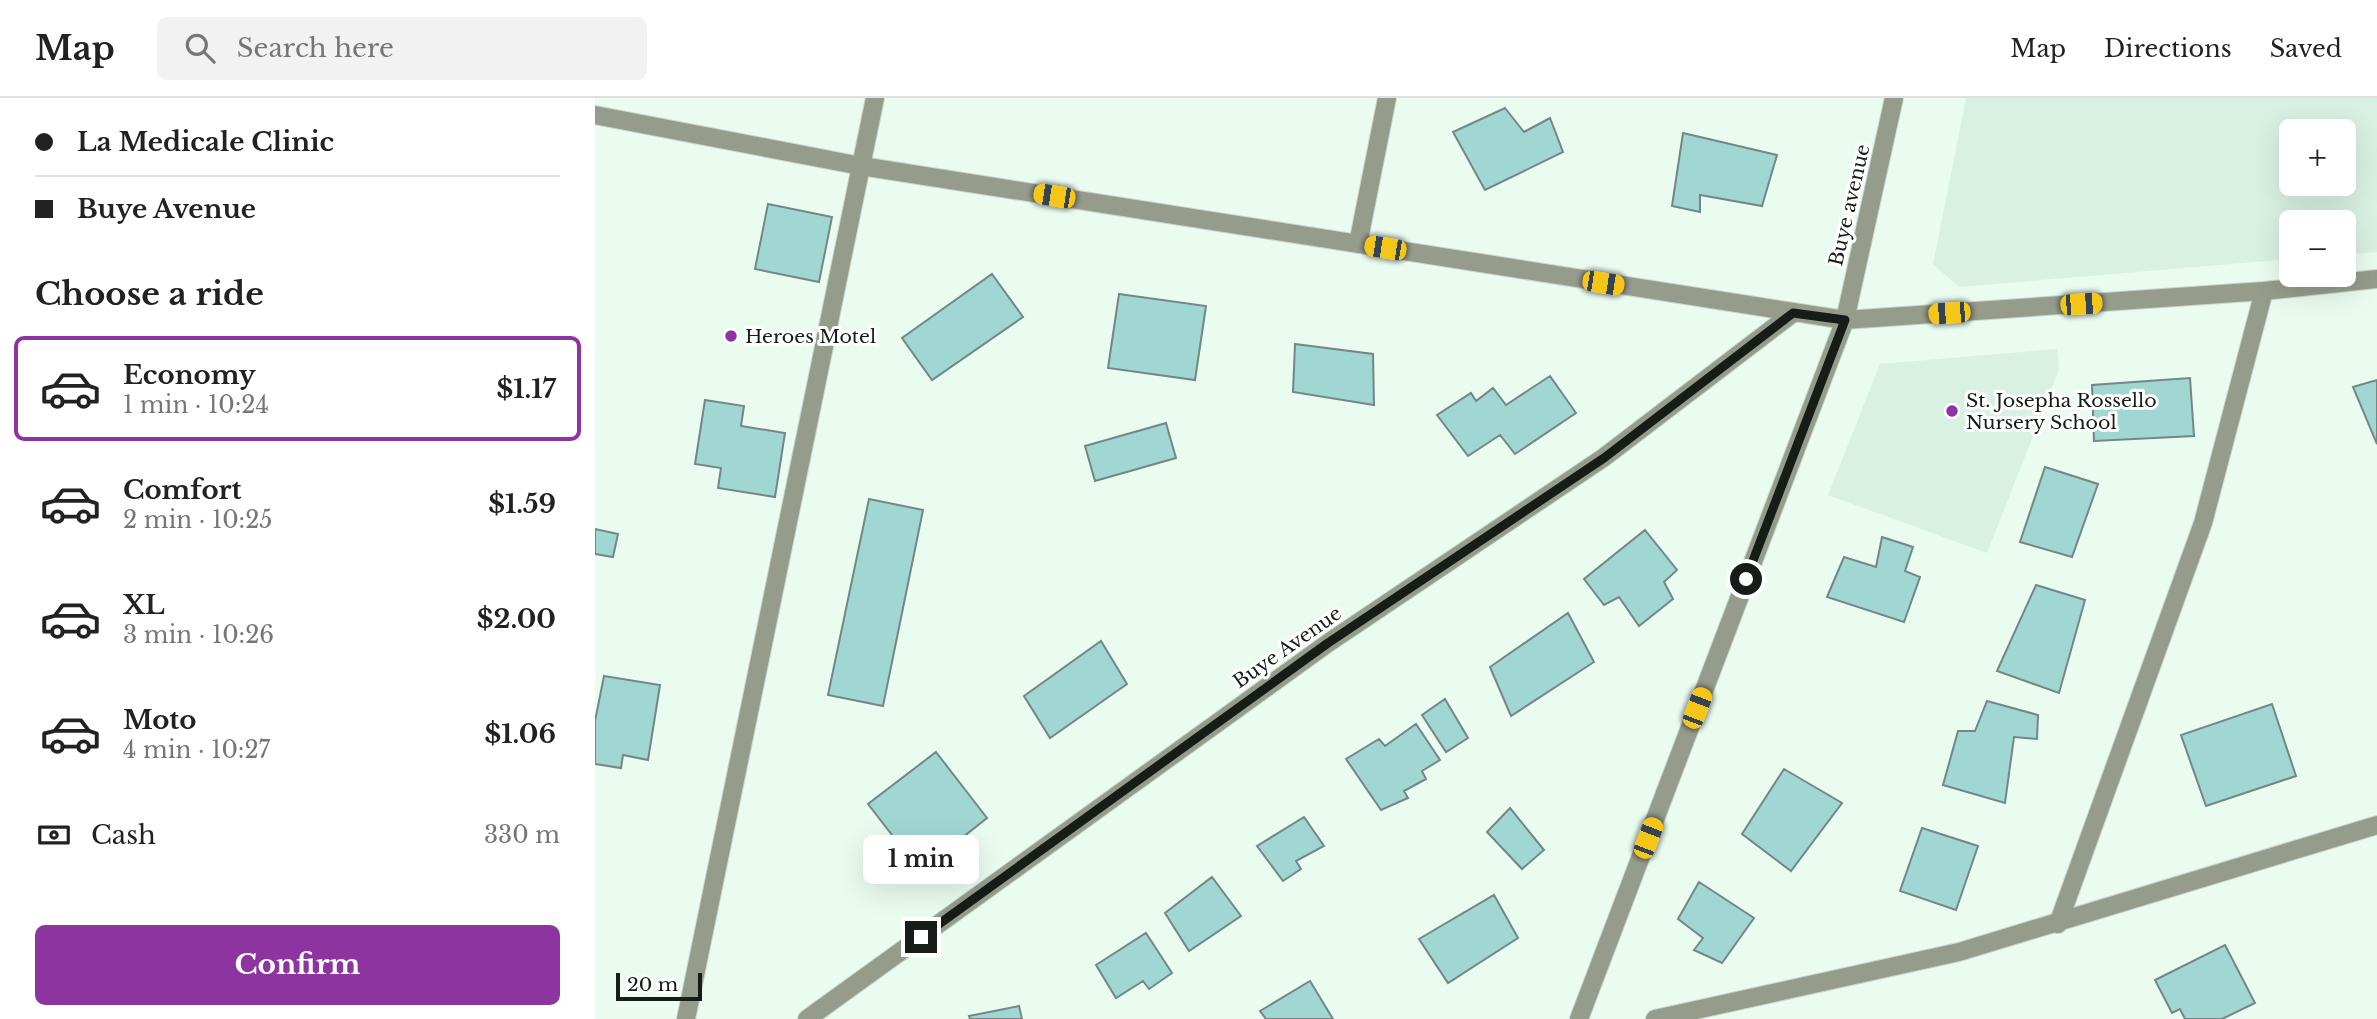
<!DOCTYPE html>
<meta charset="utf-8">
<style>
body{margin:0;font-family:"Libre Baskerville",serif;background:#f2f2f2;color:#222;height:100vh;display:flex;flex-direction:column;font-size:26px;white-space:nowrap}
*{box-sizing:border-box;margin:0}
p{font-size:23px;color:#767676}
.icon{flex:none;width:38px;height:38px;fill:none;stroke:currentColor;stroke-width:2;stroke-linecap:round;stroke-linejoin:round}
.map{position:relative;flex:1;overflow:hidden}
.sheet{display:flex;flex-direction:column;background:#fff;width:595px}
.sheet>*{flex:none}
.banner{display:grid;align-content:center;height:154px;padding:0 35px;background:#fff}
.buttons{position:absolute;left:1684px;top:21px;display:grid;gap:14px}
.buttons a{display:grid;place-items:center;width:77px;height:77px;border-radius:10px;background:#fff;box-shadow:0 7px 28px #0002;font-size:35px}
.scale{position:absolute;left:21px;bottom:18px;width:86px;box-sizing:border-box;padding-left:7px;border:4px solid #161c18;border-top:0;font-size:19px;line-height:24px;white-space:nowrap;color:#161c18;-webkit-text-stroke:5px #fff;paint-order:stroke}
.end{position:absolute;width:32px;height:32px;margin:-16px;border:9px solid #161c18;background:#fff;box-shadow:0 0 0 4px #fff}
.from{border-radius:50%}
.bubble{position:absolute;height:49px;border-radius:10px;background:#fff;box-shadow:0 7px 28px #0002;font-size:23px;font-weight:700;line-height:49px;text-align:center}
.car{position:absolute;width:21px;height:42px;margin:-21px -10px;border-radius:9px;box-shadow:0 0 5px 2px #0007;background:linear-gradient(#f5c518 24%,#345 0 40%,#f5c518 0 76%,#345 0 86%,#f5c518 0)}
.banner b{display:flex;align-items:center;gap:24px;height:66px;font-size:26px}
.banner b+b{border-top:2px solid #e0e0e0}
.banner i{width:18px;height:18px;background:#222}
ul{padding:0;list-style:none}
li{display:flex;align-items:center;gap:21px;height:105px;margin:0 14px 10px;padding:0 21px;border:4px solid transparent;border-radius:10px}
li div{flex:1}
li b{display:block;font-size:26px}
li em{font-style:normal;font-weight:700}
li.on{border-color:#8d34a0}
li>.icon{width:63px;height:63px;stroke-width:1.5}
h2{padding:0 35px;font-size:32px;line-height:84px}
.pay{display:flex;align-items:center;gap:18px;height:77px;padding:0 35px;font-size:26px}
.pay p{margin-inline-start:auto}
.primary-button{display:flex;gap:14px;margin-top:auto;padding:14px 35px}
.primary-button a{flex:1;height:80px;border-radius:10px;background:#8d34a0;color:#fff;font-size:28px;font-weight:700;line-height:80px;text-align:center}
header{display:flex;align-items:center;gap:42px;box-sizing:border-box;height:98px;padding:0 35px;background:#fff;border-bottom:2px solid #e0e0e0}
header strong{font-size:33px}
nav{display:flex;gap:38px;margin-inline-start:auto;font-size:24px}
.search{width:490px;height:63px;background:#f2f2f2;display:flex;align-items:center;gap:18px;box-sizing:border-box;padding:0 24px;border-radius:10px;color:#767676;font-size:26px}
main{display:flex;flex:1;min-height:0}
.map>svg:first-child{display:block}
.built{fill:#d9f1e2;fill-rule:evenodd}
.building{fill:#a1d7d3;stroke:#748786;stroke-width:2}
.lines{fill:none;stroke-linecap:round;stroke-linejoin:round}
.minor-casing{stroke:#c8d7cd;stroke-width:20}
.minor{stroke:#959c8b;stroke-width:18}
.route{stroke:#161c18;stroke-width:9}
.poi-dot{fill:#8d34a0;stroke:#fff;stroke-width:2.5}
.labels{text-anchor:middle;stroke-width:6;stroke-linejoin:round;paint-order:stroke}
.street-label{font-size:19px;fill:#161c18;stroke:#fff}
.poi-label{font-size:19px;fill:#161c18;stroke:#fff;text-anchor:start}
</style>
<header>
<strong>Map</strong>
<div class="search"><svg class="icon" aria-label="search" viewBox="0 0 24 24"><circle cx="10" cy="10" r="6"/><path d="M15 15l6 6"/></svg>Search here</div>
<nav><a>Map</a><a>Directions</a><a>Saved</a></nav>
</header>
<main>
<section class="sheet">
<div class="banner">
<b><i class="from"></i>La Medicale Clinic</b>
<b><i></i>Buye Avenue</b>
</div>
<h2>Choose a ride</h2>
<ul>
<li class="on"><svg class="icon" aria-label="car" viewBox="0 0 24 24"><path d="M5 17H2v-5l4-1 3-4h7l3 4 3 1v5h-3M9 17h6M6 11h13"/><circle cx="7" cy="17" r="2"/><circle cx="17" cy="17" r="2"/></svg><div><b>Economy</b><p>1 min · 10:24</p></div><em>$1.17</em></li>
<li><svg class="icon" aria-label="car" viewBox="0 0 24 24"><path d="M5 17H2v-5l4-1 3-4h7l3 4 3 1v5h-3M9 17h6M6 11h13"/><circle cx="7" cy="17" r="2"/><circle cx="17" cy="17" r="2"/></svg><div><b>Comfort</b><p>2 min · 10:25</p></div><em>$1.59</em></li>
<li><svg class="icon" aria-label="car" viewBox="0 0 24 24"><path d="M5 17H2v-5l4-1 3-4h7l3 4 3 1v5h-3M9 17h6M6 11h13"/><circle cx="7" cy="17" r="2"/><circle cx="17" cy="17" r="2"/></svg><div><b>XL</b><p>3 min · 10:26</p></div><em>$2.00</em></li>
<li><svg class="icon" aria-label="car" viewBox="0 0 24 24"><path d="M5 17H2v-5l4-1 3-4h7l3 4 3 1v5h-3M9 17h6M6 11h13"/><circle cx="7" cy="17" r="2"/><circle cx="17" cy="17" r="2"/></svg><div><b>Moto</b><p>4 min · 10:27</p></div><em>$1.06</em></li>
</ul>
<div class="pay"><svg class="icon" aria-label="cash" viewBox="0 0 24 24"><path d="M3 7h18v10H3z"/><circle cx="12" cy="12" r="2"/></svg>Cash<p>330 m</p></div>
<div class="primary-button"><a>Confirm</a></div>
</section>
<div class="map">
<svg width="1782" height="921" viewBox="0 0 1782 921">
<rect width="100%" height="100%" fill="#eafbf0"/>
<path class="built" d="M1371,0H1782V154L1748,157V124H1696V161L1364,189L1338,166ZM1696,33H1748V86H1696Z
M1462,251L1464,272L1392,455L1233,397L1285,266Z"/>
<path class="building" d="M910,10L929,34L955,20L968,54L890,92L858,34Z
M1088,35L1182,57L1167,108L1105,97V114L1077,108Z
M173,106L237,119L224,184L160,171Z
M397,176L428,219L337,282L307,240Z
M524,196L611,208L600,282L513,270Z
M700,246L778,256L779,307L698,294Z
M955,278L981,315L920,356L905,337L873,358L842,317L876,295L881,303L898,290L911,307Z
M1595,280L1599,338L1499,343L1497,287Z
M1782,282V346L1758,289Z
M110,302L149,308L146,328L190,335L180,399L123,390L126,370L100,366Z
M571,325L581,360L500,383L490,348Z
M1450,369L1503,386L1477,459L1425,444Z
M274,401L328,412L288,608L233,597Z
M0,431L23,436L18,459L0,456Z
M1050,432L1082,472L1069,484L1078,501L1044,528L1024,499L1009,507L989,481Z
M1287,439L1318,449L1310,473L1325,479L1309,524L1232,499L1249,459L1281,469Z
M1441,487L1490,502L1464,595L1402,573Z
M973,515L999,564L916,618L895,569Z
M506,543L532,586L455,640L429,598Z
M9,578L65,587L53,662L28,657L26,670L0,666V623Z
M850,601L873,640L851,654L827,617Z
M1392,603L1443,617L1442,641L1419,639L1410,705L1348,687L1363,633H1380Z
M1677,606L1701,678L1611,708L1586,637Z
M821,626L845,662L827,673L831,681L809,693L813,700L786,712L751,661L784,641L790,648Z
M341,654L392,720L325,773L273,706Z
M1189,671L1247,705L1196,773L1147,736Z
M915,710L949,752L927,771L892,734Z
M709,719L729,748L701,763L706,771L688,783L662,748Z
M1327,730L1383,748L1361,812L1305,793Z
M617,779L646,818L594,853L570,815Z
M1104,784L1159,820L1127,865L1099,852L1108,840L1083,821Z
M899,797L923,840L853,885L824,841Z
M551,835L577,875L554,891L548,883L521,900L501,867Z
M1630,847L1660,905L1627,921H1590L1585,911L1577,915L1560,882Z
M715,883L738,921H671L665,913Z
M424,908L427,921H375L374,918Z"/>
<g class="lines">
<g class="minor-casing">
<path id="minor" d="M0,17L266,68L1250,222L1669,193
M763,146L792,0
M1463,826L1608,425L1669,193L1782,181
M91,921L280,0
M212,921L733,545L1008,360L1198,215
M984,921L1250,222L1299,0
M1060,921L1364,854L1782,727"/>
</g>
<use href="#minor" class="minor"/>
</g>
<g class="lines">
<path class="route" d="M326,839L733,545L1009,360L1198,215L1250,222L1151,481"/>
</g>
<g class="poi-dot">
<circle cx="136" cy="238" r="7"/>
<circle cx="1357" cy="313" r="7"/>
</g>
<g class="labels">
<g class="street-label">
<text transform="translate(1254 107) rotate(-77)" y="7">Buye avenue</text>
<text transform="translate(692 549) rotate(-35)" y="7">Buye Avenue</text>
</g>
<g class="poi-label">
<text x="150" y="245">Heroes Motel</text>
<text x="1371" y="309">St. Josepha Rossello<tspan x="1371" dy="22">Nursery School</tspan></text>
</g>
</g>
</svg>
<div class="buttons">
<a>+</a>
<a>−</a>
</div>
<div class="scale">20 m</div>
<i class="end from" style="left:1151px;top:481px"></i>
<i class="end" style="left:326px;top:839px"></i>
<div class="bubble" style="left:268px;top:737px;width:116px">1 min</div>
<i class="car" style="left:459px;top:98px;rotate:279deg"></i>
<i class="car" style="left:790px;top:150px;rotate:279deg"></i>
<i class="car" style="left:1008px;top:185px;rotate:99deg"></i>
<i class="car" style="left:1486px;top:206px;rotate:86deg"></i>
<i class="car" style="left:1354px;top:215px;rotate:266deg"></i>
<i class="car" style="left:1102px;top:610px;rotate:21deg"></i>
<i class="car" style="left:1053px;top:740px;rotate:21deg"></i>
</div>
</main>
